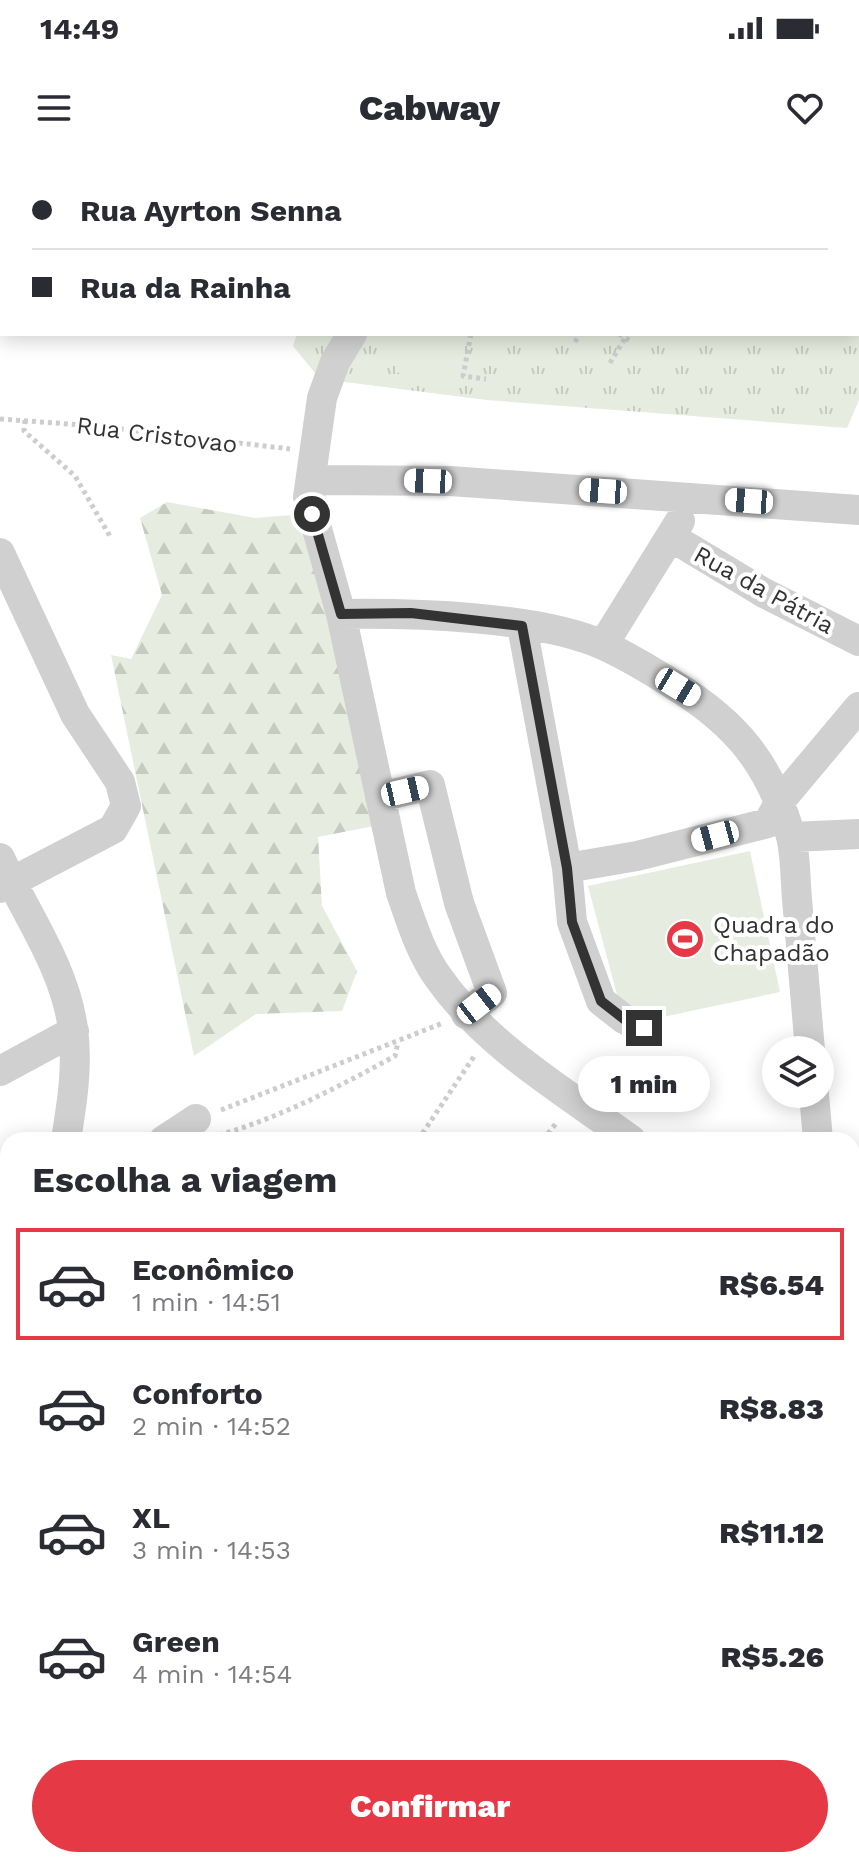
<!DOCTYPE html>
<html lang="pt">
<meta charset="utf-8">
<style>
body{margin:0;font-family:"Work Sans",sans-serif;background:#f7f7f7;color:#2b2b33;height:100vh;display:flex;flex-direction:column;font-size:30px;white-space:nowrap}
*{box-sizing:border-box;margin:0}
p{font-size:26px;color:#7c7c81}
.icon{flex:none;width:44px;height:44px;fill:none;stroke:currentColor;stroke-width:2;stroke-linecap:round;stroke-linejoin:round}
.map{position:relative;flex:1;overflow:hidden}
.panel{position:absolute;left:0px;top:972px;width:860px;height:736px;display:flex;flex-direction:column;background:#fff;border-radius:24px 24px 0 0;box-shadow:0 4px 20px #0003}
.panel>*{flex:none}
.top-card{position:absolute;left:0px;top:0px;width:860px;height:176px;box-shadow:0 4px 20px #0003;display:grid;align-content:center;height:176px;padding:0 32px;background:#fff}
.controls{position:absolute;left:762px;top:876px;display:grid;gap:16px}
.controls a{display:grid;place-items:center;width:72px;height:72px;border-radius:50%;background:#fff;box-shadow:0 4px 20px #0003;font-size:40px}
.end{position:absolute;width:36px;height:36px;margin:-18px;border:10px solid #333;background:#fff;box-shadow:0 0 0 4px #fff}
.from{border-radius:50%}
.bubble{position:absolute;height:56px;border-radius:28px;background:#fff;box-shadow:0 4px 20px #0003;font-size:26px;font-weight:800;line-height:56px;text-align:center}
.car{position:absolute;width:24px;height:48px;margin:-24px -12px;border-radius:10px;box-shadow:0 0 6px 2px #0007;background:linear-gradient(#fff 24%,#345 0 40%,#fff 0 76%,#345 0 86%,#fff 0)}
.top-card b{display:flex;align-items:center;gap:28px;height:76px;font-size:30px}
.top-card b+b{border-top:2px solid #e1e1e2}
.top-card i{width:20px;height:20px;background:#2b2b33}
ul{padding:0;list-style:none}
li{display:flex;align-items:center;gap:24px;height:112px;margin:0 16px 12px;padding:0 16px;border:4px solid transparent;border-radius:0px}
li div{flex:1}
li b{display:block;font-size:30px}
li em{font-style:normal;font-weight:800}
li.active{border-color:#e63946}
li>.icon{width:72px;height:72px;stroke-width:1.5}
h2{padding:0 32px;font-size:36px;line-height:96px}
.button{display:flex;gap:16px;margin-top:auto;padding:16px 32px}
.button a{flex:1;height:92px;border-radius:48px;background:#e63946;color:#fff;font-size:32px;font-weight:800;line-height:92px;text-align:center}
.status{display:flex;justify-content:space-between;align-items:center;height:56px;padding:0 40px;background:#fff;direction:ltr}
.status svg{height:22px;fill:currentColor}
header{display:flex;justify-content:space-between;align-items:center;height:104px;padding:0 32px;background:#fff;font-size:36px;font-weight:800}
.map>svg:first-child{display:block}
.forest{fill:url(#forest-firs)}
.park{fill:url(#park-tufts)}
.pitch{fill:#e6ecdf}
.lines{fill:none;stroke-linecap:round;stroke-linejoin:round}
.path{stroke:#cdcdcd;stroke-width:5;stroke-dasharray:4 4;stroke-linecap:butt}
.minor{stroke:#d0d0d0;stroke-width:30}
.route{stroke:#333;stroke-width:10}
.labels{text-anchor:middle;stroke-width:8;stroke-linejoin:round;paint-order:stroke}
.street-label{font-size:24px;fill:#333;stroke:#fff}
.poi-label{font-size:24px;fill:#333;stroke:#fff;text-anchor:start}
</style>
<div class="status"><b>14:49</b><svg viewBox="0 0 49 12"><path d="M0 12V9h3v3zM5 12V6h3v6zM10 12V3h3v9zM15 12V0h3v12zM26 1h20v11H26zM47 4h2v5h-2z"/></svg></div>
<header><svg class="icon" aria-label="menu" viewBox="0 0 24 24"><path d="M4 6h16M4 12h16M4 18h16"/></svg>Cabway<svg class="icon" aria-label="heart" viewBox="0 0 24 24"><path d="M12 20l-8-8c-3-5 5-10 8-4 3-6 11-1 8 4z"/></svg></header>
<div class="map">
<svg width="859" height="1708" viewBox="0 0 859 1708">
<defs>
<pattern id="forest-firs" width="22" height="20" patternUnits="userSpaceOnUse" patternTransform="scale(2)"><rect width="22" height="20" fill="#e6ecdf"/><path d="M5 1l3.5 6h-7zM16 11l3.5 6h-7z" fill="#c6cbc0"/></pattern>
<pattern id="park-tufts" width="24" height="20" patternUnits="userSpaceOnUse" patternTransform="scale(2)"><rect width="24" height="20" fill="#e6ecdf"/><path d="M3 7l-1-3M5 7V3M7 7l1-3M15 17l-1-3M17 17v-4M19 17l1-3" fill="none" stroke="#c6cbc0"/></pattern>
</defs>
<rect width="100%" height="100%" fill="#fff"/>
<path class="forest" d="M167,342L255,358L304,354L374,666L318,677L322,746L357,811L342,851L256,854L194,896L111,495L131,499L162,435L140,358Z"/>
<path class="park" d="M349,0H859V240L847,268L487,240L337,221L319,218L293,186L297,174H858V2Z"/>
<path class="pitch" d="M403,174H468L457,224L395,212Z
M750,691L780,832L625,865L588,726Z"/>
<g class="lines">
<path class="path" d="M615,0L617,2
M436,2V0
M446,2L447,0
M462,2L463,0
M536,2L537,0
M566,2L567,0
M471,174L463,216L486,219
M619,174L630,181
M575,182L580,174
M610,203L625,178
M0,259L96,266L290,289
M25,260L24,271L75,316L111,378
M221,950L443,863
M219,975C282,957 338,927 395,896L398,882
M418,980L475,895
M543,980L557,962"/>
<path class="minor" d="M692,0L695,2
M105,2V0
M403,2L404,0
M858,95H859
M352,174L335,202L322,238L308,337L341,454L401,733C411,761 420,792 438,817C485,885 565,932 631,980
M310,325L324,320L450,321L859,350
M671,377L764,433L859,481
M0,393L75,554L120,622L126,646L113,669L0,728
M341,454C412,453 541,456 605,486C629,497 652,511 674,525C736,563 769,603 790,673C796,693 795,718 797,739C801,789 806,840 810,890
M522,466L567,708L572,762L601,841L624,859L644,868
M603,485L680,361
M380,637L430,625L459,743L492,833L466,854
M792,677L859,674
M0,698C25,753 65,807 73,869C78,906 72,943 66,980
M567,708L637,696L768,663L780,641L859,547
M0,911L74,871
M814,934L818,980
M164,980L196,959
M852,1070L859,1068
M852,1110L858,1192L852,1271
M0,1147L8,1140
M0,1325L8,1205
M0,1366L8,1376
M0,1537L8,1546
M852,1592L859,1595
M852,1680L859,1683
M46,1708L55,1700
M381,1708L384,1700
M497,1708L507,1700
M746,1708L750,1700"/>
</g>
<g class="lines">
<path class="route" d="M312,354L341,454L411,453L522,466L567,708L572,762L601,841L624,859L644,868"/>
</g>
<defs>
<g id="stadium-disc" transform="scale(2)"><circle r="9.5" fill="#e63946" stroke="#fff"/><path d="M0-5a6.5 5 0 1 0 0 10a6.5 5 0 1 0 0-10ZM-3.5-1.8h7v3.6h-7Z" fill="#fff"/></g>
</defs>
<g fill-rule="evenodd">
<use href="#stadium-disc" x="685" y="779"/>
</g>
<g class="labels">
<g class="street-label">
<text transform="translate(157 275) rotate(7)" y="8">Rua Cristovao</text>
<text transform="translate(764 430) rotate(29)" y="8">Rua da Pátria</text>
</g>
<g class="poi-label">
<text x="713" y="773">Quadra do<tspan x="713" dy="28">Chapadão</tspan></text>
</g>
</g>
</svg>
<div class="controls">
<a><svg class="icon" aria-label="layers" viewBox="0 0 24 24"><path d="M12 4l9 5-9 5-9-5zM3 14l9 5 9-5"/></svg></a>
</div>
<i class="end from" style="left:312px;top:354px"></i>
<i class="end" style="left:644px;top:868px"></i>
<div class="bubble" style="left:578px;top:896px;width:132px">1 min</div>
<i class="car" style="left:428px;top:321px;rotate:272deg"></i>
<i class="car" style="left:603px;top:331px;rotate:274deg"></i>
<i class="car" style="left:749px;top:341px;rotate:274deg"></i>
<i class="car" style="left:678px;top:527px;rotate:121deg"></i>
<i class="car" style="left:405px;top:631px;rotate:77deg"></i>
<i class="car" style="left:715px;top:676px;rotate:255deg"></i>
<i class="car" style="left:479px;top:844px;rotate:52deg"></i>
<div class="top-card">
<b><i class="from"></i>Rua Ayrton Senna</b>
<b><i></i>Rua da Rainha</b>
</div>
<section class="panel">
<h2>Escolha a viagem</h2>
<ul>
<li class="active"><svg class="icon" aria-label="car" viewBox="0 0 24 24"><path d="M5 17H2v-5l4-1 3-4h7l3 4 3 1v5h-3M9 17h6M6 11h13"/><circle cx="7" cy="17" r="2"/><circle cx="17" cy="17" r="2"/></svg><div><b>Econômico</b><p>1 min · 14:51</p></div><em>R$6.54</em></li>
<li><svg class="icon" aria-label="car" viewBox="0 0 24 24"><path d="M5 17H2v-5l4-1 3-4h7l3 4 3 1v5h-3M9 17h6M6 11h13"/><circle cx="7" cy="17" r="2"/><circle cx="17" cy="17" r="2"/></svg><div><b>Conforto</b><p>2 min · 14:52</p></div><em>R$8.83</em></li>
<li><svg class="icon" aria-label="car" viewBox="0 0 24 24"><path d="M5 17H2v-5l4-1 3-4h7l3 4 3 1v5h-3M9 17h6M6 11h13"/><circle cx="7" cy="17" r="2"/><circle cx="17" cy="17" r="2"/></svg><div><b>XL</b><p>3 min · 14:53</p></div><em>R$11.12</em></li>
<li><svg class="icon" aria-label="car" viewBox="0 0 24 24"><path d="M5 17H2v-5l4-1 3-4h7l3 4 3 1v5h-3M9 17h6M6 11h13"/><circle cx="7" cy="17" r="2"/><circle cx="17" cy="17" r="2"/></svg><div><b>Green</b><p>4 min · 14:54</p></div><em>R$5.26</em></li>
</ul>
<div class="button"><a>Confirmar</a></div>
</section>
</div>
